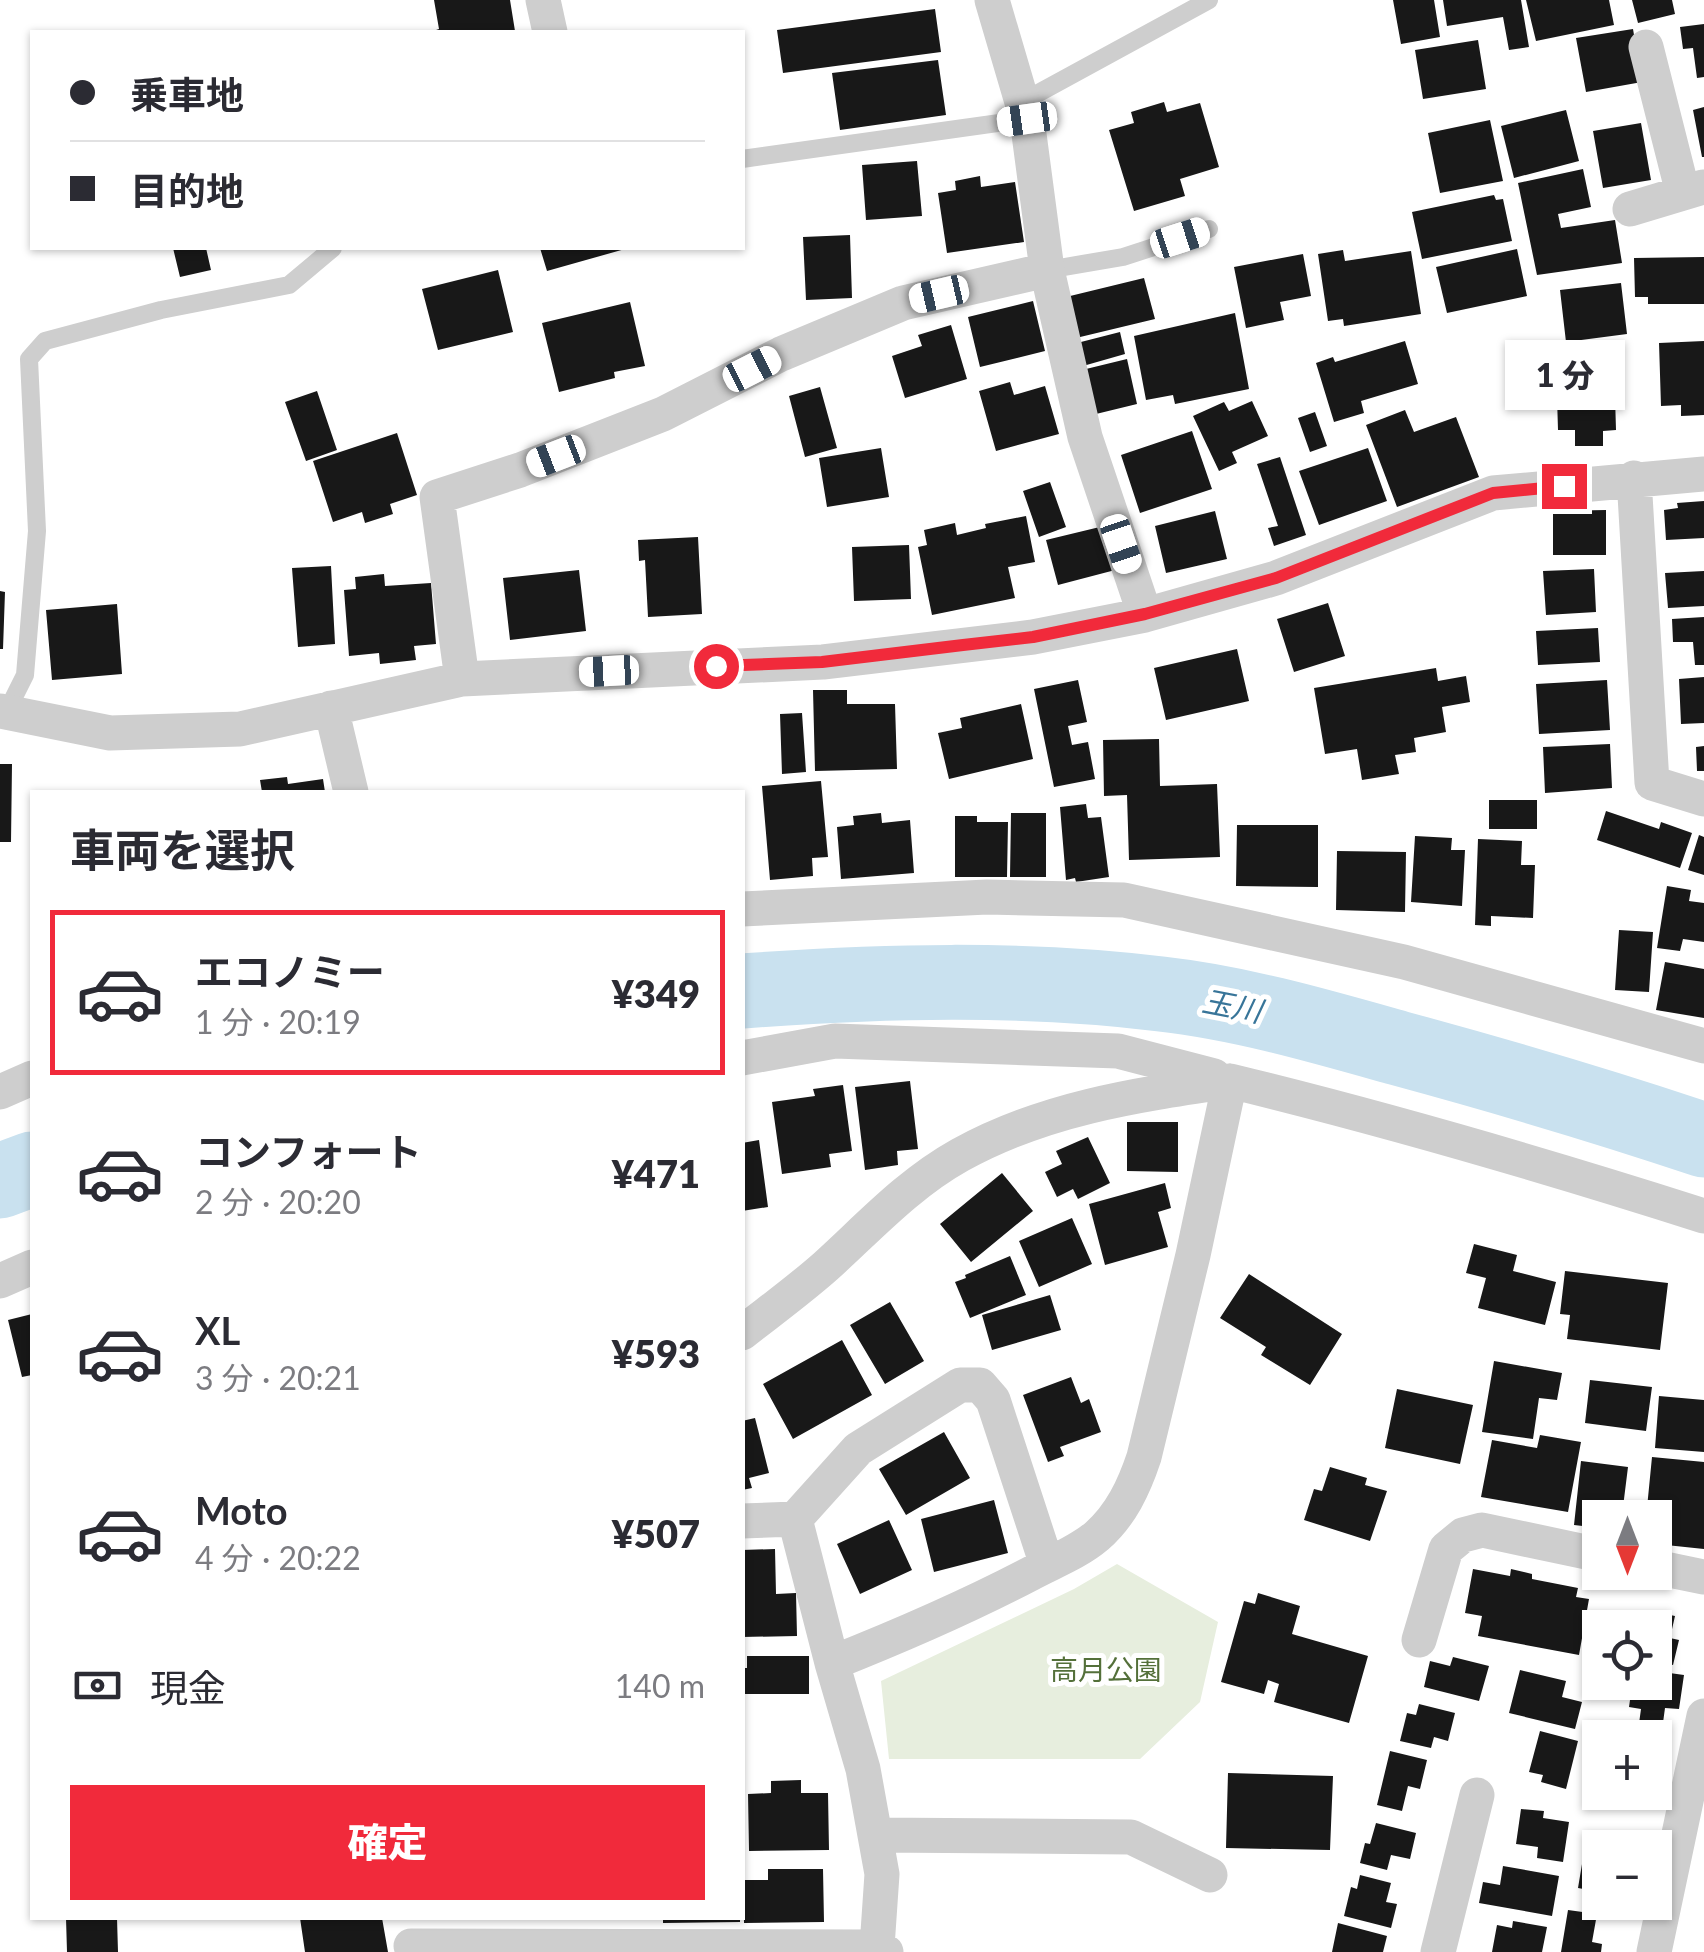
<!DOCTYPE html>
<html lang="ja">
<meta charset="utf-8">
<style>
body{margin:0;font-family:Lato,"Noto Sans JP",sans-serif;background:#f7f7f7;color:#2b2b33;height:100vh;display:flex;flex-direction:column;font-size:38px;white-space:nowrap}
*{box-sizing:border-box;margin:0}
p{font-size:32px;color:#7c7c81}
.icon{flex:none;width:55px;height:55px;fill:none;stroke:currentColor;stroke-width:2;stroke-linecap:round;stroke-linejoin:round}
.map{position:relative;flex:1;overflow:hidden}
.sheet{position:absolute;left:30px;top:790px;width:715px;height:1130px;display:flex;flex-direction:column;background:#fff;border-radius:0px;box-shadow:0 2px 8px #0004}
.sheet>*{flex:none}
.top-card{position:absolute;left:30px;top:30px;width:715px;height:220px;border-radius:0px;box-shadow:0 2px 8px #0004;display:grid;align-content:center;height:220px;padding:0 40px;background:#fff}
.needle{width:65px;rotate:180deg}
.buttons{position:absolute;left:1582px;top:1500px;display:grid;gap:20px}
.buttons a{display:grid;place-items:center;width:90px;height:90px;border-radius:0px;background:#fff;box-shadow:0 2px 8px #0004;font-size:50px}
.end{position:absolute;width:45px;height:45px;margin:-22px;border:12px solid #f12a3b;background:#fff;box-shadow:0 0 0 5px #fff}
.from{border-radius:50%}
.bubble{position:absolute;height:70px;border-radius:0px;background:#fff;box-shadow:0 2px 8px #0004;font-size:32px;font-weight:800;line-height:70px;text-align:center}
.car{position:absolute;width:30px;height:60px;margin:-30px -15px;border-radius:12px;box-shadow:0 0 8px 2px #0007;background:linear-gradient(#fff 24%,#345 0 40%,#fff 0 76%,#345 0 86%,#fff 0)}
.top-card b{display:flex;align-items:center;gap:35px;height:95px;font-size:38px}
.top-card b+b{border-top:2px solid #e1e1e2}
.top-card i{width:25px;height:25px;background:#2b2b33}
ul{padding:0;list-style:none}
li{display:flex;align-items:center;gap:30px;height:165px;margin:0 20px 15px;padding:0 20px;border:5px solid transparent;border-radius:0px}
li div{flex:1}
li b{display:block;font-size:38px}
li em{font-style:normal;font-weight:800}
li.current{border-color:#f12a3b}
li>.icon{width:90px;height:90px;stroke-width:1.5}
h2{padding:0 40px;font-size:45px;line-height:120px}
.pay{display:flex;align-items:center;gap:25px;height:110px;padding:0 40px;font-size:38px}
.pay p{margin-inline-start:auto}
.primary-button{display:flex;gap:20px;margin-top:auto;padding:20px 40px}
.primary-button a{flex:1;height:115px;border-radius:0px;background:#f12a3b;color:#fff;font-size:40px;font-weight:800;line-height:115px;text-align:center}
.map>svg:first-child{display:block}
.green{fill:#e7eede}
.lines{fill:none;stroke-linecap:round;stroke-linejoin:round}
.river{stroke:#c9e1ef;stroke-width:75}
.building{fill:#181818}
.service{stroke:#cecece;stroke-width:18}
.minor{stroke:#cecece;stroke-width:35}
.route{stroke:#f12a3b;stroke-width:12}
.labels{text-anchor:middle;stroke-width:10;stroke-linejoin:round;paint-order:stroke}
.park-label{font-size:28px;fill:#54703a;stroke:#fff}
.water-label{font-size:30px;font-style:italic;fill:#387599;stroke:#fff}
</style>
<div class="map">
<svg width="1704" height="1952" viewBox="0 0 1704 1952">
<rect width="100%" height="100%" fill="#fff"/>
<path class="green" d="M1117,1564L1218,1622L1200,1702L1140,1759H889L881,1681L1074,1589Z"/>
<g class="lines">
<path class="river" d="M742,991C881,981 1022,977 1161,994C1241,1003 1320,1026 1398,1048C1501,1076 1603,1106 1704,1140
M0,1181L32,1169"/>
</g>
<path class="building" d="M434,0H510L515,31L430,32L439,29Z
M1393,0H1434L1440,37L1401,44Z
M1443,0H1521L1529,47L1509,50L1503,17L1447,26Z
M1526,0H1609L1614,25L1536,41Z
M1632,0H1672L1675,14L1638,23Z
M935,9L941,52L783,73L777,30Z
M1704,24V77L1697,78L1693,48L1683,49L1680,27Z
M1633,29L1642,82L1586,92L1576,38Z
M1478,40L1486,89L1423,99L1415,50Z
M938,60L946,115L840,130L832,73Z
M1164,102L1167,112L1200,103L1219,167L1180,179L1185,196L1134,211L1109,130L1134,123L1131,112Z
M1704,107V157H1702L1693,110Z
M1566,110L1579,161L1514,178L1501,126Z
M1490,120L1503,181L1440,193L1428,133Z
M1641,123L1651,180L1603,188L1593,131Z
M917,161L922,216L866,220L862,165Z
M1583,169L1591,207L1558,214L1561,228L1615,220L1622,263L1537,275L1518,183Z
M980,176L981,187L1015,182L1024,242L947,253L938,193L956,190L955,181Z
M1494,195L1496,200L1503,199L1512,241L1422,259L1412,212Z
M850,235L852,298L806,300L803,237Z
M173,248H206L211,270L180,277Z
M540,248H625V249L547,271Z
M1517,249L1527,296L1447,313L1436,267Z
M1343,250L1345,261L1411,251L1421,314L1344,326L1343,319L1328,321L1318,254Z
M1303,254L1311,296L1280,302L1284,320L1246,328L1234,267Z
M1704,257V304H1648V297H1635L1634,258Z
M498,270L513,332L438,350L422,289Z
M1144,278L1155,319L1076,338L1066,297Z
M1621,283L1627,334L1566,342L1560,290Z
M1033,301L1045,351L980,367L968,317Z
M630,302L645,366L614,372L615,378L559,392L542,323Z
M1235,313L1249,389L1175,404L1173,395L1146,400L1134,336Z
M951,325L967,379L905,398L892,356L922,346L918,335Z
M1120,332L1125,354L1083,366L1077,343Z
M1405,341L1418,384L1361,401L1364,413L1334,422L1316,363L1333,357L1335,362Z
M1704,341V415L1681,416V405L1661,406L1659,343Z
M1127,359L1137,404L1096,414L1086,369Z
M1614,363L1616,430L1603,431V446H1575V430H1558L1556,364Z
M1010,382L1014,395L1045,386L1059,434L996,451L979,391Z
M820,387L837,448L805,457L789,396Z
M317,391L337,450L306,461L285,402Z
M1252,401L1268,436L1232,452L1237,463L1219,471L1193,416L1224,402L1229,411Z
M1405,410L1414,432L1456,417L1479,477L1397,507L1366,425Z
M1315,412L1327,446L1310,452L1298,418Z
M1192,431L1212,489L1140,513L1121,455Z
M397,433L417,495L390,504L393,514L365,523L362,512L333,522L313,461Z
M881,448L889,497L827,507L819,458Z
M1368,448L1387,501L1319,525L1299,471Z
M1280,457L1306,535L1274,546L1268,528L1278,526L1257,464Z
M1050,482L1066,527L1039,537L1023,491Z
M1704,501V538L1666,540L1664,510L1678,508L1677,503Z
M1606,510V555H1553V511Z
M1215,511L1227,559L1166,573L1155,526Z
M1026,516L1035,562L1008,567L1015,598L932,615L918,547L927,545L924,530L955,523L957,535L986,528L985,524Z
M1108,525L1119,569L1058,585L1046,540Z
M698,537L702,614L648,617L645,560L639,561L638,540Z
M909,545L911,599L854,601L852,547Z
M331,566L335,644L298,647L292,568Z
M1594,569L1596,612L1546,615L1543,571Z
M579,570L586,631L510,640L503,578Z
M1704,571V606L1668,608L1665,573Z
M384,574L385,586L431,583L436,644L414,646L416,660L380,664L379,653L349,656L344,590L356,589L355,577Z
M0,591L5,592L3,649H0Z
M1328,603L1345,656L1294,672L1277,619Z
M117,604L122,674L52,680L46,610Z
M1704,617V665H1695L1693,642H1673L1672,619Z
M1598,628L1600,662L1538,665L1536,631Z
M1237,649L1249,701L1166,720L1154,668Z
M1436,668L1438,681L1466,676L1470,702L1442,707L1446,732L1414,738L1416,752L1395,755L1399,774L1362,780L1357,749L1325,754L1314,688Z
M1704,677V723L1681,724L1679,679Z
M1078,680L1087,722L1068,726L1072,745L1088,742L1095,779L1054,787L1034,689Z
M1607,680L1610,730L1539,734L1536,684Z
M813,690H847V704H895L897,769L815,771Z
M1021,704L1033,759L949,779L938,733L962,728L960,718Z
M802,713L806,772L782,774L780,714Z
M1159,739L1160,786L1217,784L1220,857L1129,860L1127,795L1104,796L1103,740Z
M1610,744L1612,788L1545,793L1543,747Z
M1704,746V771H1697L1696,747Z
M0,764H12L11,842H0Z
M287,777L288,784L323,779L325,792H262L260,780Z
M821,781L828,857L812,858L813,876L770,880L762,786Z
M1489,800H1537V829H1489Z
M1086,804L1088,818L1101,817L1109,877L1076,882L1075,878L1066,880L1060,807Z
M1606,811L1659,829L1661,822L1692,833L1680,868L1597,840Z
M881,813L882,823L910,820L914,873L841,879L837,827L854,825L853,816Z
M1011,813H1046V877H1010Z
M955,816H977V822H1008L1007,877H955Z
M1237,825H1318V887L1236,886Z
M1699,835L1704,837V875L1688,870Z
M1415,836L1452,838L1451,850H1465L1462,906L1411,902Z
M1478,839L1522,841L1521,865H1535L1533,918L1491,916V926L1475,925Z
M1337,851L1406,852L1405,912L1336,910Z
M1667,886L1691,890L1689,901L1704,903V942L1683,939L1680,951L1657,948Z
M1619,930L1653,932L1649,992L1615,990Z
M1665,962L1704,969V1018L1656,1010Z
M910,1081L918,1149L897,1151L898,1165L865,1170L855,1087Z
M843,1085L852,1151L829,1154L831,1167L782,1174L772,1102L815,1096L813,1089Z
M1127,1122H1178V1172L1127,1171Z
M1088,1137L1110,1183L1078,1199L1073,1189L1057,1197L1045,1172L1062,1164L1056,1151Z
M759,1140L768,1207L742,1211V1143Z
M1002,1173L1033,1211L971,1262L940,1224Z
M1165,1183L1171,1208L1158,1212L1168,1247L1105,1265L1089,1204Z
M1072,1218L1092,1264L1039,1287L1019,1241Z
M1474,1244L1517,1255L1513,1271L1556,1282L1545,1325L1478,1308L1486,1278L1466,1273Z
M1010,1256L1026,1295L970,1318L955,1282L966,1278L965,1275Z
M1565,1271L1668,1283L1660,1350L1567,1339L1570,1315L1560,1314Z
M1249,1274L1342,1334L1310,1385L1261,1355L1266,1347L1220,1318Z
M1050,1295L1061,1330L992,1350L982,1315Z
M890,1302L924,1361L885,1384L850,1325Z
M32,1314V1375L22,1377L8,1320Z
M842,1340L872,1395L793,1439L763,1384Z
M1494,1361L1562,1373L1557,1400L1539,1398L1533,1439L1482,1432Z
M1071,1377L1081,1403L1089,1399L1101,1432L1060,1447L1064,1456L1048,1462L1023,1395Z
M1590,1380L1652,1387L1646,1431L1585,1423Z
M1397,1389L1473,1405L1460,1464L1385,1448Z
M1659,1396L1704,1400V1452L1655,1448Z
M755,1418L769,1473L749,1478L752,1488L742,1490V1421Z
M944,1432L970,1478L906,1515L879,1469Z
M1540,1435L1581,1442L1568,1512L1481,1497L1492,1440L1537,1448Z
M1652,1457L1704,1462V1549L1666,1545L1667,1530L1655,1529V1518H1646Z
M1581,1461L1628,1467L1622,1515L1600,1518V1528L1574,1525Z
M1330,1467L1367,1478L1365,1485L1387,1491L1370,1541L1304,1520L1314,1489L1322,1491Z
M994,1500L1008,1553L934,1572L921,1519Z
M889,1520L912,1570L860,1594L837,1544Z
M775,1549L776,1594L796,1593L797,1636L742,1637V1550Z
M1473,1569L1510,1576L1511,1569L1532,1574V1579L1578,1588L1576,1597L1589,1599L1579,1655L1478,1636L1482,1616L1465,1613Z
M1258,1593L1300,1606L1292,1634L1368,1656L1349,1723L1274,1702L1279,1684L1268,1680L1264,1694L1221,1682L1244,1601L1255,1604Z
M1646,1610L1675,1616L1670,1638L1679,1640L1673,1665L1655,1661V1628H1632L1635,1612L1645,1614Z
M747,1656H809V1694H742V1668H747Z
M1453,1657L1489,1666L1479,1701L1424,1687L1430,1661L1450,1666Z
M1520,1670L1566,1681L1562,1697L1582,1702L1575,1729L1509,1713Z
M1655,1671L1684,1675L1679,1709L1665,1708L1659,1752L1655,1751V1738H1637L1641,1709L1629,1707L1630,1700L1618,1698L1621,1682H1655Z
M1419,1704L1455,1713L1448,1741L1434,1737L1431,1748L1400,1741L1407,1713L1416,1715Z
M1540,1731L1578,1741L1566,1789L1541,1782L1543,1775L1529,1772Z
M1390,1751L1427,1760L1420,1789L1408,1786L1402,1811L1377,1805Z
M1228,1773L1333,1776L1330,1850L1226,1848Z
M801,1780V1793H828L829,1850L749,1851L748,1794L771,1793V1781Z
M1521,1809L1544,1811L1543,1818L1569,1822L1563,1862L1537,1858L1538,1847L1516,1844Z
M1376,1823L1416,1833L1410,1859L1391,1855L1387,1870L1360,1863L1365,1843L1370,1844Z
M1587,1834L1614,1839L1613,1848H1600V1892L1578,1888Z
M1503,1866L1559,1876L1552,1916L1479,1903L1483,1882L1500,1885Z
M768,1869H823L824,1922L744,1923L743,1880H768Z
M1360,1875L1391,1883L1386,1902L1397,1904L1391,1928L1344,1916L1351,1887L1357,1889Z
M1568,1910L1597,1914L1592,1942L1602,1944L1601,1952H1561Z
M66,1918H117L118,1952H67Z
M300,1918H382L388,1952H305Z
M663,1918H740V1922L663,1923Z
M1513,1921L1547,1927L1542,1952H1492L1497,1925L1512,1928Z
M1338,1923L1387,1936L1383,1952H1332Z"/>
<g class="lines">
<path class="service" d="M1022,102L1209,0
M742,159L1027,119
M1047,270L1123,257L1209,229
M6,713L25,675L37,531L29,359L45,341L161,310L289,285L333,248"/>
<path class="minor" d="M543,0L550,32
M992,0L1027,119L1047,270L1085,437L1145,615
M1646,47L1683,193
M1630,209L1703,187
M1634,478L1652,783L1704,799
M462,679L437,497L520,470L663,414L781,354L903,303L1047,270
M331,708L351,792
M0,711L110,733L240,729L462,679L823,662L1033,637L1145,615L1276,578L1493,493L1704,474
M742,909L987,897L1124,900L1404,962L1704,1046
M742,1058L835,1041L1118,1051L1214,1076
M0,1092L32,1078
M0,1281L32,1267
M742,1333C770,1311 799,1290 826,1266C869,1227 908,1184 960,1155C1045,1108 1136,1095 1230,1081
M742,1521L795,1519
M1655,1567L1704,1577
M1419,1640L1446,1549L1463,1535L1482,1530L1600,1555
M832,1663L795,1519L858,1449L960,1385H980L993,1400L1047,1565
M875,1835L1131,1837L1210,1875
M411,1946L877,1947L886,1952
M877,1947L882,1874L863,1769L832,1663C900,1636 965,1608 1030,1574C1052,1562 1077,1553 1097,1536C1121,1515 1134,1487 1144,1457L1193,1255L1230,1081C1390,1120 1547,1166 1704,1216
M1438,1952L1477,1795
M1654,1952L1704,1716"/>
</g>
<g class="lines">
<path class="route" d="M716,666L822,662L963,645L1033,637L1145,614L1276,578L1493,493L1564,486"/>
</g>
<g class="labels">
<g class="park-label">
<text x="1106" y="1680">高月公園</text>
</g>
<g class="water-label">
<text transform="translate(1232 1007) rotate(11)" y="10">玉川</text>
</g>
</g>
</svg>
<div class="buttons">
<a><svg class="needle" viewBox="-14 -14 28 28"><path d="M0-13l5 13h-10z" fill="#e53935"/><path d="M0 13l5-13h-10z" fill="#7c7c81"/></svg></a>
<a><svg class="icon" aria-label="locate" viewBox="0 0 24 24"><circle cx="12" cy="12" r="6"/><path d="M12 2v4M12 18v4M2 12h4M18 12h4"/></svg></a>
<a>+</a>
<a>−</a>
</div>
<i class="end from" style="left:716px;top:666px"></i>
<i class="end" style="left:1564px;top:486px"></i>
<div class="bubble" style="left:1505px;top:340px;width:120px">1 分</div>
<i class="car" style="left:1027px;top:119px;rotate:262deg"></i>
<i class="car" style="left:1180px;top:238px;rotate:72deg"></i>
<i class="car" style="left:939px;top:294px;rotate:257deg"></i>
<i class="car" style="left:752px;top:369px;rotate:63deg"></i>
<i class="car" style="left:556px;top:456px;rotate:249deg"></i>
<i class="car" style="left:1121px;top:544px;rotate:161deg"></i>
<i class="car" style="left:609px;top:671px;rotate:267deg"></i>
<div class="top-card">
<b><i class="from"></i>乗車地</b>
<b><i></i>目的地</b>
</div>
<section class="sheet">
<h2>車両を選択</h2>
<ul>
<li class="current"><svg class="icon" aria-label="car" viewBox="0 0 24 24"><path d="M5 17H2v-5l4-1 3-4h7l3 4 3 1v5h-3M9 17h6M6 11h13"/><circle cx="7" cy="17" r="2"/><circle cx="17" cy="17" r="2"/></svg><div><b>エコノミー</b><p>1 分 · 20:19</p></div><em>¥349</em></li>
<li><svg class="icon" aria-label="car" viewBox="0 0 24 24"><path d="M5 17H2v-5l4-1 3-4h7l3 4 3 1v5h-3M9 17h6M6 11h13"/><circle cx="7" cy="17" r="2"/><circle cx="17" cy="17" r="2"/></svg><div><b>コンフォート</b><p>2 分 · 20:20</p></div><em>¥471</em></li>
<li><svg class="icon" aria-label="car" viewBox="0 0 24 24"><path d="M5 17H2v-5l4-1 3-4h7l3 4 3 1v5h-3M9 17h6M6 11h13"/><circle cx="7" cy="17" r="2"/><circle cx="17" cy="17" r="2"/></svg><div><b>XL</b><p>3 分 · 20:21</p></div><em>¥593</em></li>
<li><svg class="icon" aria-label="car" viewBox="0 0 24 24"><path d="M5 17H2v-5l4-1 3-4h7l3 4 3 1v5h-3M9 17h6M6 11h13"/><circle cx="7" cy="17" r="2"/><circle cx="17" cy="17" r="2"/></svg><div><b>Moto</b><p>4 分 · 20:22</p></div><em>¥507</em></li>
</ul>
<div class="pay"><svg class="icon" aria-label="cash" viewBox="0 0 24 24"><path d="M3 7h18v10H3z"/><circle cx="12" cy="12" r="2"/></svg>現金<p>140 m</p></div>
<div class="primary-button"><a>確定</a></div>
</section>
</div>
